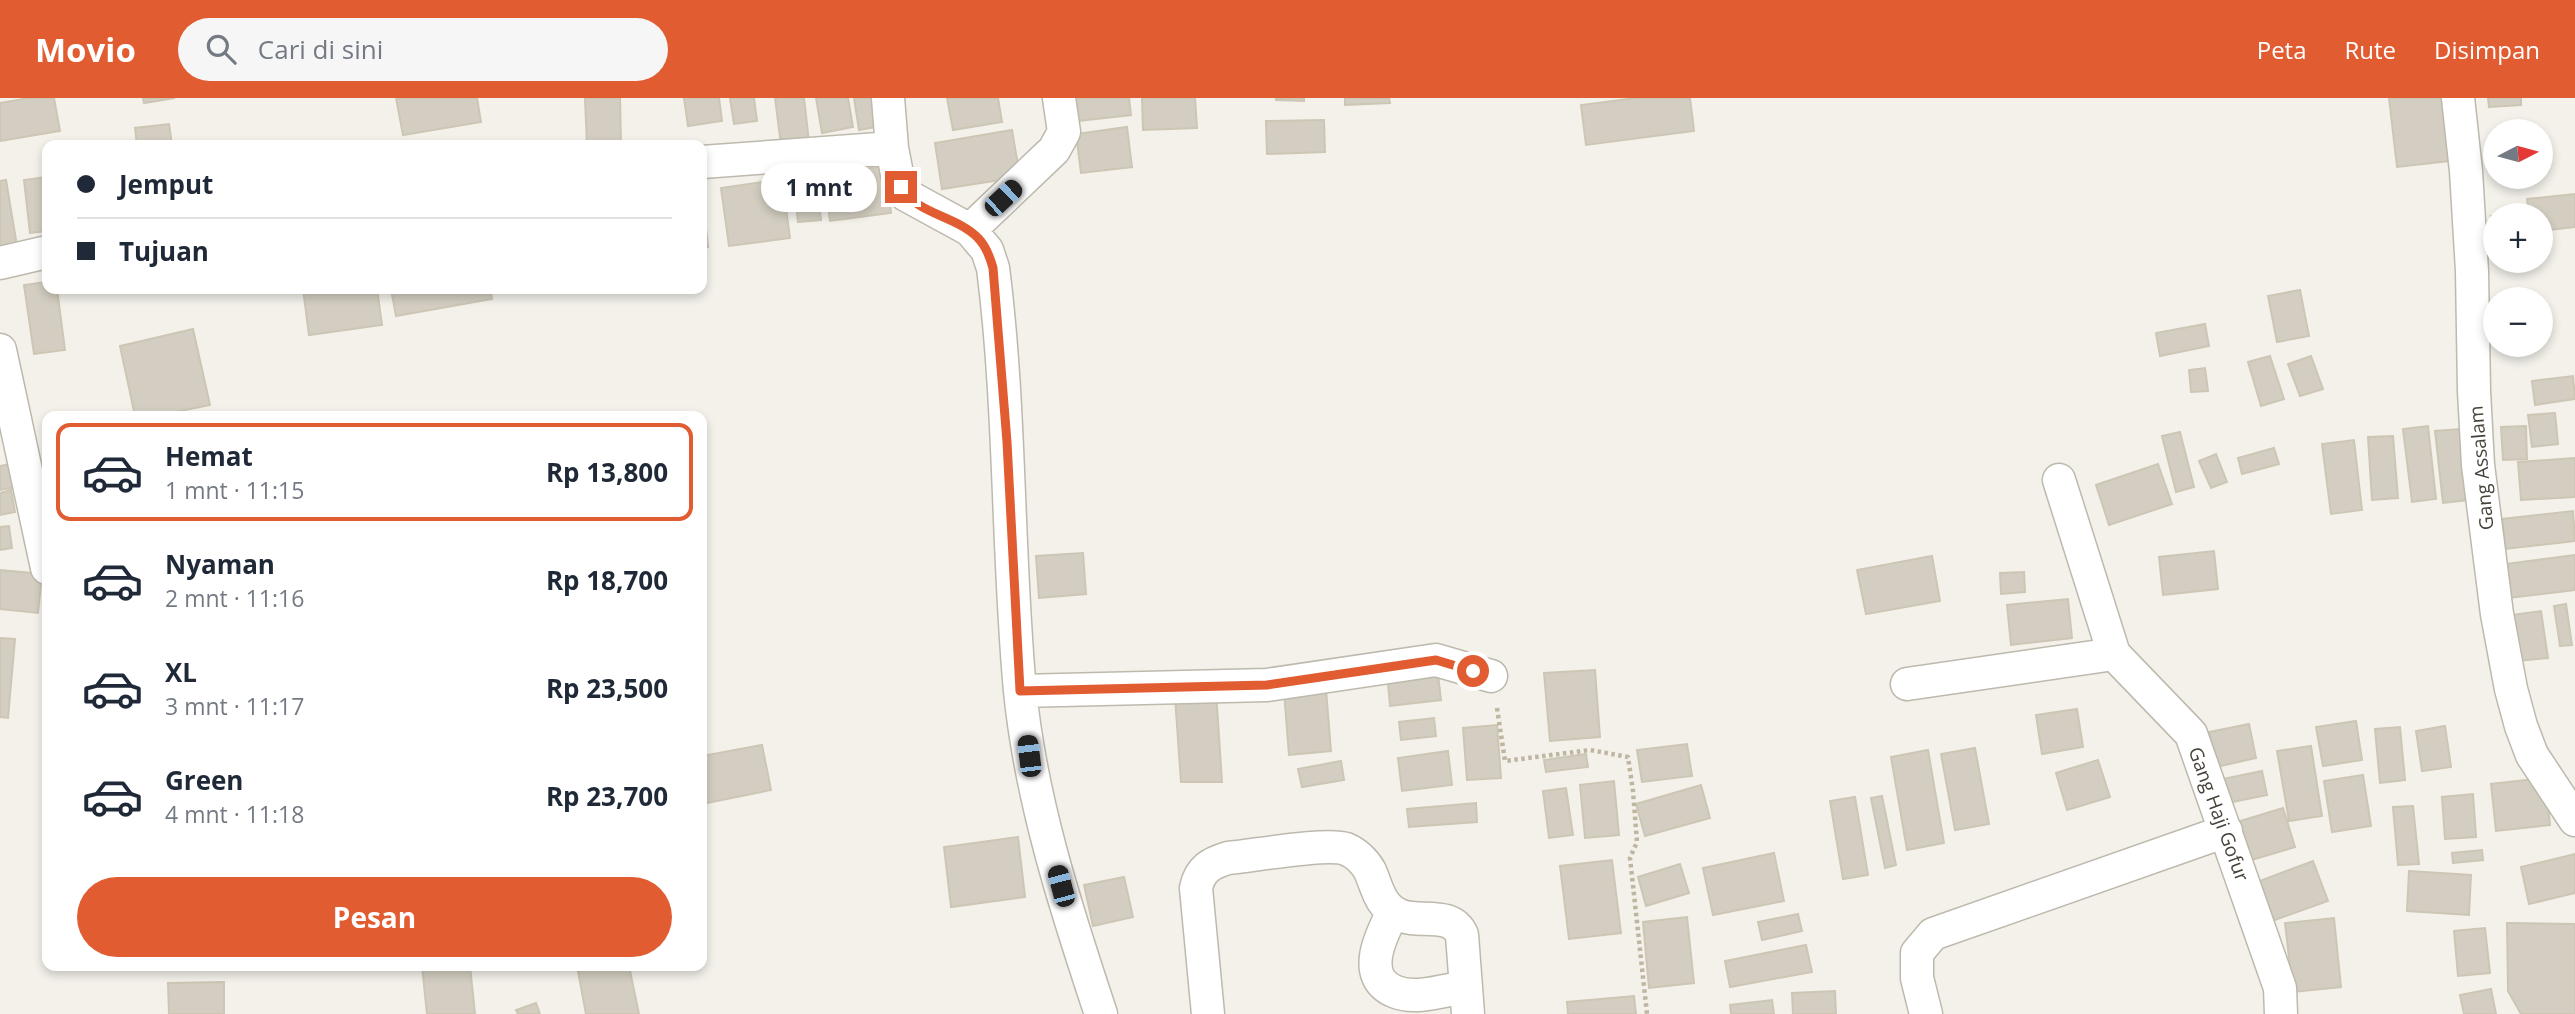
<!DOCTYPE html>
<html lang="id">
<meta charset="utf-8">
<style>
body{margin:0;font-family:"Open Sans",sans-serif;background:#f6f6f7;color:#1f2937;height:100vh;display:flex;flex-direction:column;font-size:26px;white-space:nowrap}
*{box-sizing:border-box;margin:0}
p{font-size:23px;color:#747a83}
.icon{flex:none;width:38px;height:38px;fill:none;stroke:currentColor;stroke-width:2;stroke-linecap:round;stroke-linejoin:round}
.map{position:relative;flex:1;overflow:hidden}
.side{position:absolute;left:42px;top:313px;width:665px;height:560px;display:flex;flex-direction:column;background:#fff;border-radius:14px;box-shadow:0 4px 10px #0003}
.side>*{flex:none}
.guide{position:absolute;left:42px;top:42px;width:665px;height:154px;border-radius:14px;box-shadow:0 4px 10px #0003;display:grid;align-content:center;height:154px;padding:0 35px;background:#fff}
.needle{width:46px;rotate:84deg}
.buttons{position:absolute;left:2483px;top:21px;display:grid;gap:14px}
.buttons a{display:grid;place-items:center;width:70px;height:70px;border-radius:50%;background:#fff;box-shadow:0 4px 10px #0003;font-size:35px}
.end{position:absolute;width:32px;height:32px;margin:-16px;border:9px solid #e25c32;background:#fff;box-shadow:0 0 0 4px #fff}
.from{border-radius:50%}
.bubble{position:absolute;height:49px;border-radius:24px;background:#fff;box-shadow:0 4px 10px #0003;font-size:23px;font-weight:700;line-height:49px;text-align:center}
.car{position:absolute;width:21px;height:42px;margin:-21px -10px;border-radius:9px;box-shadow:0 0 5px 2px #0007;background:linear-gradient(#222 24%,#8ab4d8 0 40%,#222 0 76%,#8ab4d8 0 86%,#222 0)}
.guide b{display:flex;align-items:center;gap:24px;height:66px;font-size:26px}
.guide b+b{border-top:2px solid #e0e1e3}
.guide i{width:18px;height:18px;background:#1f2937}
ul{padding:12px 0 0;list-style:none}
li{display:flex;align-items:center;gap:21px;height:98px;margin:0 14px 10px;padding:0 21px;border:4px solid transparent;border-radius:14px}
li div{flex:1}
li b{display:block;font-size:26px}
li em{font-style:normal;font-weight:700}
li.active{border-color:#e25c32}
li>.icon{width:63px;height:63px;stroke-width:1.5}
.primary-button{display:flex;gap:14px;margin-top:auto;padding:14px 35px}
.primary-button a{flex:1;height:80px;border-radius:42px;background:#e25c32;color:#fff;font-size:28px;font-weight:700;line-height:80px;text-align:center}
header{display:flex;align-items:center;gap:42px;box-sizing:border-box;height:98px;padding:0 35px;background:#e25c32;color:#fff}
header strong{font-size:33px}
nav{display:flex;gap:38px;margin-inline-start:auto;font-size:24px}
.search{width:490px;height:63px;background:#f6f6f7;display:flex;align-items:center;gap:18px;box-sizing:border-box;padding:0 24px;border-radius:38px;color:#747a83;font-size:26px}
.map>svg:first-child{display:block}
.building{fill:#d3cec1;stroke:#cdc6b5;stroke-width:2}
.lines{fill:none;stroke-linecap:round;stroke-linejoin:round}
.minor-casing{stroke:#beb9ad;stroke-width:35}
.path{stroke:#beb6a0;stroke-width:4.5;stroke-dasharray:3.5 3.5;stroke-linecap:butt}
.minor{stroke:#fff;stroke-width:32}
.route{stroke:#e25c32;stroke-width:9}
.labels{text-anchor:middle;stroke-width:5;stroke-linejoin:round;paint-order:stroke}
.street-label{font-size:19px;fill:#464239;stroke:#fff}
</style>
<header>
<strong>Movio</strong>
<div class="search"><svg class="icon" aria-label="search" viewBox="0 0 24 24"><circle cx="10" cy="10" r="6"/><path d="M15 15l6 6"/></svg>Cari di sini</div>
<nav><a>Peta</a><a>Rute</a><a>Disimpan</a></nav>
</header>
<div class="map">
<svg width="2575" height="916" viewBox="0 0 2575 916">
<rect width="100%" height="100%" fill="#f3f1ea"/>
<path class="building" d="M29,0H54L60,33L0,43V5Z
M143,0H175L144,5Z
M396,0H477L481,24L403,37Z
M585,0H620L621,47H587Z
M684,0H719L722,23L688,28Z
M730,0H754L757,23L734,26Z
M775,0H804L809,44L781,47Z
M816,0H848L853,29L822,35Z
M854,0H877L881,28L859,32Z
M947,0H998L1002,24L953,32Z
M1067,0H1129L1131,17L1070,24Z
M1142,0H1195L1197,30L1143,32Z
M1276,0H1304V3L1276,2Z
M1345,0H1389L1390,5L1345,7Z
M1636,0H1690L1694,33L1586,47L1581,7Z
M2389,0H2451L2458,62L2397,69Z
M2488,0H2521V7L2489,9Z
M1324,22L1325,54L1267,56L1266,23Z
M169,26L172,47H137L135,30Z
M1127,29L1132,69L1081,75L1076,36Z
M1012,32L1020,79L942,91L935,45Z
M885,68L891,115L830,123L824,77Z
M47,79V133L30,135L24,82Z
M782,81L790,140L729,148L721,90Z
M6,82L17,148L0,151V83Z
M817,85L821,122L798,124L794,88Z
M702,94L708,149L702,150Z
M2575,96V129L2541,133V117H2529L2527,101Z
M2491,118H2496V143H2494Z
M47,184V191H57L65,252L34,256L24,187Z
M303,191H377L382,227L309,237Z
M391,191H490L492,201L396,218Z
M2300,192L2309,238L2277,244L2268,198Z
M2205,226L2209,248L2160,258L2156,235Z
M193,231L210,307L156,318H135L120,248Z
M2270,258L2284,301L2261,308L2248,264Z
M2311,258L2323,291L2300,298L2288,266Z
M2205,270L2208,293L2191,294L2189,272Z
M2573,278L2575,301L2535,307L2532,283Z
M2555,315L2558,346L2532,349L2528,317Z
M2428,328L2436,401L2412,404L2403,331Z
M2526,328L2527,361L2503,362L2501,329Z
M2461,331L2469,402L2443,405L2435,333Z
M2180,334L2194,389L2176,394L2162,338Z
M2393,338L2398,400L2372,402L2368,339Z
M2354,342L2362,412L2331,416L2322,346Z
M2274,350L2279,366L2242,376L2238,360Z
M2216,356L2227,384L2211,390L2199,363Z
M2575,360V399L2521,402L2518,364Z
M10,366L15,389L0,392V368Z
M2158,366L2172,406L2109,427L2096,387Z
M11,392L15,414L0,417V395Z
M2573,413L2575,443L2505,451L2502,421Z
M9,428L12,450L0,452V429Z
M2214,453L2218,491L2163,497L2159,459Z
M1083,455L1086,496L1039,500L1036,458Z
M2575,457V492L2509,500L2505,466Z
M1932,458L1940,503L1866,516L1857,472Z
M0,472L42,476L38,515L0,511Z
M2024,474L2025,494L2001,496L2000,475Z
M2068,501L2072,540L2011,547L2007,507Z
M2566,506L2572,547L2560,548L2554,508Z
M2541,513L2548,560L2509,564L2504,518Z
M0,540L15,541L8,620L0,619Z
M1437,568L1441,602L1390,608L1387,574Z
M1595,572L1600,639L1550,643L1544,575Z
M1326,591L1331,653L1289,657L1284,594Z
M1216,593L1222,684H1181L1175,599Z
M2077,611L2083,649L2042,656L2036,617Z
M1434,620L1436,638L1401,642L1399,624Z
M2356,623L2362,662L2323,668L2316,629Z
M2249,626L2256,660L2216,669L2209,634Z
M1497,627L1501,680L1467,682L1463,630Z
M2445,628L2451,669L2422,673L2416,633Z
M2400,629L2405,682L2380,685L2375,631Z
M1687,646L1692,678L1642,684L1637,652Z
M762,647L771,692L702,706V658Z
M2311,648L2322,718L2289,723L2277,653Z
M1975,650L1989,726L1955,732L1941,656Z
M1928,652L1944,745L1907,752L1891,659Z
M1448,653L1452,687L1402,693L1398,660Z
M1586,656L1588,669L1546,674L1544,662Z
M2098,662L2110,699L2067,712L2056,675Z
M1341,663L1344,682L1302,689L1298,671Z
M2262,673L2267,697L2218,707L2213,683Z
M2363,677L2371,728L2332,734L2324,683Z
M2545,680L2550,727L2496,733L2491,686Z
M1614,683L1619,737L1585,740L1580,687Z
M1701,687L1710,720L1645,738L1636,706Z
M1566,690L1573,737L1549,740L1543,693Z
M2473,696L2476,739L2445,741L2442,699Z
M1882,698L1896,767L1885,770L1871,700Z
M1855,699L1868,777L1843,781L1830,703Z
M1476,705L1477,724L1409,729L1407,711Z
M2413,708L2419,766L2398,767L2393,709Z
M2283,710L2295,749L2245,764L2234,725Z
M1018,739L1025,799L951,809L944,749Z
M2482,752L2483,762L2453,765L2452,755Z
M1774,755L1784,803L1713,817L1703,770Z
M2575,756V795L2529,806L2521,769Z
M1612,762L1621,835L1569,841L1560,768Z
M2313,763L2328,803L2272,823L2257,784Z
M1680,766L1689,795L1646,808L1638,779Z
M2409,773L2471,777L2469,817L2407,813Z
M1124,779L1133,819L1093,828L1084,787Z
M1798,816L1802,833L1762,842L1758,824Z
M1687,819L1694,885L1649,890L1643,824Z
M2334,820L2341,889L2293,894L2285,825Z
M2507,825L2575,826V916H2521L2508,893Z
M2485,830L2490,875L2458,878L2454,833Z
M1806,847L1812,874L1730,889L1725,863Z
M422,868H470L475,916H427Z
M602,868H629L639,916H586L578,873Z
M224,884V916H169L168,885Z
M2491,891L2496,916H2464L2460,897Z
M1835,893L1836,916H1793L1792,895Z
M1634,898L1636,916H1568L1567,904Z
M1772,902L1774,916H1731L1730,907Z
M536,905L540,916H518L516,912Z"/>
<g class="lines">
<g class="minor-casing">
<path id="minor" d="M2458,0L2466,73L2472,173L2474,293L2478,367L2497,516L2511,591L2521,628L2532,657L2575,722
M892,50L897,76L906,97L970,132L987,152L993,170C1011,310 1007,452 1020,593C1031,703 1066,811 1101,916
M702,64L892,50L888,0
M970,132L1054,52L1064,34L1059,0
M0,165L47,154
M0,252L47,470
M2059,382L2114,556L2191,636L2280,890L2281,916
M1907,586L2114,556
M1020,593L1267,587L1436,562L1491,578
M1393,814C1381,837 1359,880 1396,894C1416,902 1445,892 1466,889
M1208,916L1196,790C1200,771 1211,765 1228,760C1252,758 1327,744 1346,751C1356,755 1365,764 1370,773C1377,789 1380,809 1399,817C1419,826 1451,812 1462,837L1468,916
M1926,916L1917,880V855L1933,836L2226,733"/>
</g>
<path class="path" d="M1497,610L1505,663L1590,652L1628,659L1633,693L1637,744L1630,760L1647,916"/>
<use href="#minor" class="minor"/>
</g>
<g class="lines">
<path class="route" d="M901,89C916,116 957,118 978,140C986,148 990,159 993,170L1007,344L1020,593L1267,587L1436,562L1473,573"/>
</g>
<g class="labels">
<g class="street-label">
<text transform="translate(2481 370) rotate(-95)" y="7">Gang Assalam</text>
<text transform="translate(2219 716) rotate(70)" y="7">Gang Haji Gofur</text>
</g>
</g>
</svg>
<div class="buttons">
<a><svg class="needle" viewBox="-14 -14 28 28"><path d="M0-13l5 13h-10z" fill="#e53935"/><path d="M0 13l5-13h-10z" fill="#747a83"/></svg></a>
<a>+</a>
<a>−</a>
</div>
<i class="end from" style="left:1473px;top:573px"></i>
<i class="end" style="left:901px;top:89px"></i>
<div class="bubble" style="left:761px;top:65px;width:116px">1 mnt</div>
<i class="car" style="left:1003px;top:100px;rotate:47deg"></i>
<i class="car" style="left:1029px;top:658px;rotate:353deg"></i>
<i class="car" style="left:1061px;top:788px;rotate:345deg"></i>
<div class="guide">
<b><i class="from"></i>Jemput</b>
<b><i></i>Tujuan</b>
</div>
<section class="side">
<ul>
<li class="active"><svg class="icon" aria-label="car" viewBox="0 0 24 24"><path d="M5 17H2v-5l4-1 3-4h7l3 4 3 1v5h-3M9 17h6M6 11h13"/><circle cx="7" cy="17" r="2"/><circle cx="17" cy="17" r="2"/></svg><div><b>Hemat</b><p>1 mnt · 11:15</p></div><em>Rp 13,800</em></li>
<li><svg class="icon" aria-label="car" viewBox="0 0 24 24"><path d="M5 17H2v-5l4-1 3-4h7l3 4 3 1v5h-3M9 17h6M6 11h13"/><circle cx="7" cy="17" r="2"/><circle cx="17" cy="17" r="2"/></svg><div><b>Nyaman</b><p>2 mnt · 11:16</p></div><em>Rp 18,700</em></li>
<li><svg class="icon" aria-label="car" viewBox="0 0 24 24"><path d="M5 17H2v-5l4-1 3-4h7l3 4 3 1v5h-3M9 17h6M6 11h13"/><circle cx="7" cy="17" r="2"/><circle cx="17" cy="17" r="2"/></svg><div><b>XL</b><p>3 mnt · 11:17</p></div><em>Rp 23,500</em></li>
<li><svg class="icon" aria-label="car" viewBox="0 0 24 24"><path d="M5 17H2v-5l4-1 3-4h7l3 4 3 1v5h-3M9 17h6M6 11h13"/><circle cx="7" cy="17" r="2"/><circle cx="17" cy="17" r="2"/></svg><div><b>Green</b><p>4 mnt · 11:18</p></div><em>Rp 23,700</em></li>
</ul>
<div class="primary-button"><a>Pesan</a></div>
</section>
</div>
